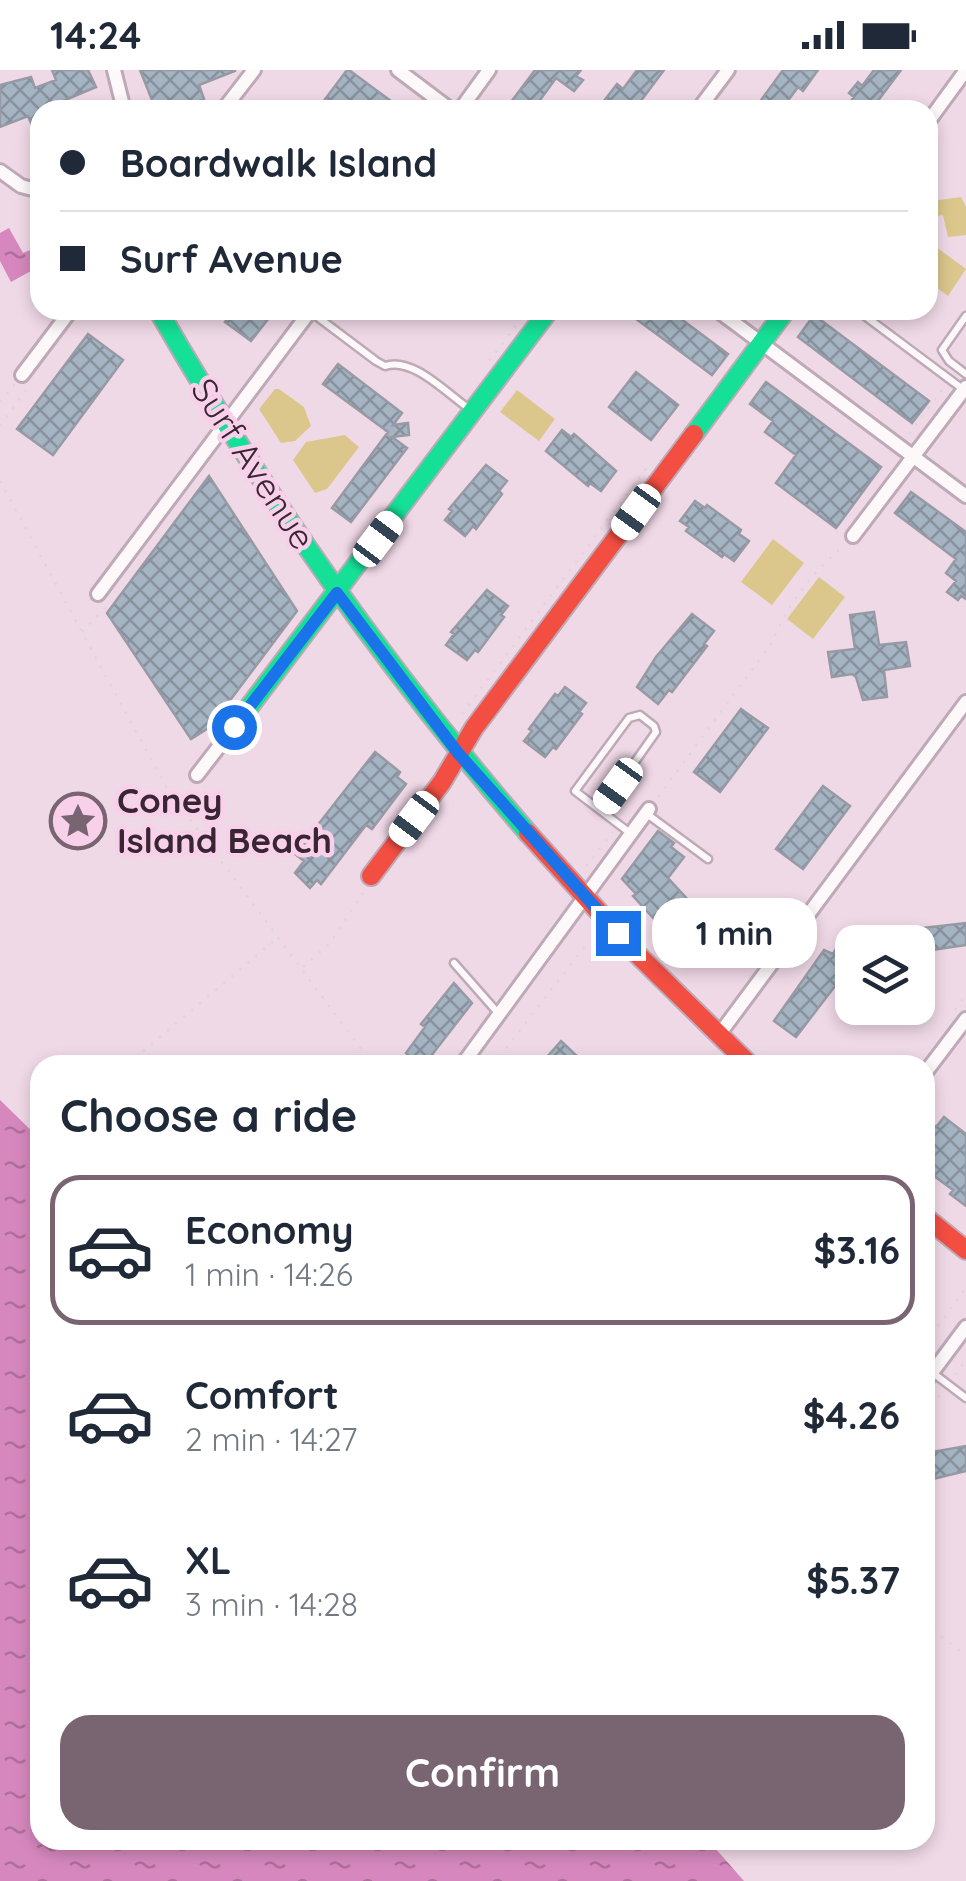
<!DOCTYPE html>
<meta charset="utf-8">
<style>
body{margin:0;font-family:Quicksand,sans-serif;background:#f2f2f3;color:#1f2937;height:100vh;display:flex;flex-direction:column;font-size:38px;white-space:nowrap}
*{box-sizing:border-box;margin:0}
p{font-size:32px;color:#747a83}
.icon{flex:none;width:55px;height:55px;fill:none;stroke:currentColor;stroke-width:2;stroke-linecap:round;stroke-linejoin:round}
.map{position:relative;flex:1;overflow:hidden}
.drawer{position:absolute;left:30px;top:985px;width:905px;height:795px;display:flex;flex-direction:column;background:#fff;border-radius:30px;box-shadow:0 5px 15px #0003}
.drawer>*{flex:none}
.top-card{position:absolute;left:30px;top:30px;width:908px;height:220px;border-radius:30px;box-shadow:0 5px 15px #0003;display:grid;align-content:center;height:220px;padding:0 30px;background:#fff}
.controls{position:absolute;left:835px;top:855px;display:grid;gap:20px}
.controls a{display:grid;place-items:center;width:100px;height:100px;border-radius:20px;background:#fff;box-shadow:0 5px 15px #0003;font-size:50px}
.end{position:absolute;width:45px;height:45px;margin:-22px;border:12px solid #1a73e8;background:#fff;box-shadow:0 0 0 5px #fff}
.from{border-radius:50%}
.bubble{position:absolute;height:70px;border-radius:30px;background:#fff;box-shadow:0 5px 15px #0003;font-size:32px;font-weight:800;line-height:70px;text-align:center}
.car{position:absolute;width:30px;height:60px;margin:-30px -15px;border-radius:12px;box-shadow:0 0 8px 2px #0007;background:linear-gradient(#fff 24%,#345 0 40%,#fff 0 76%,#345 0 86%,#fff 0)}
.top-card b{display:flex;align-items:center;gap:35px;height:95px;font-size:38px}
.top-card b+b{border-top:2px solid #e0e1e3}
.top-card i{width:25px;height:25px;background:#1f2937}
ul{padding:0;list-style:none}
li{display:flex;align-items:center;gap:30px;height:150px;margin:0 20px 15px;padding:0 10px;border:5px solid transparent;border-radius:30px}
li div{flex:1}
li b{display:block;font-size:38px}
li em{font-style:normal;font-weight:800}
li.selected{border-color:#796572}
li>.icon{width:90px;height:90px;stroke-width:1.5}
h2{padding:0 30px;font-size:45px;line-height:120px}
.cta{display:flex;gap:20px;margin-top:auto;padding:20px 30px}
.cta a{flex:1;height:115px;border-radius:30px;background:#796572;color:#fff;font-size:40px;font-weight:800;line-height:115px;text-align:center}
.status{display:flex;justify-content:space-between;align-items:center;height:70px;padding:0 50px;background:#fff;direction:ltr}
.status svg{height:28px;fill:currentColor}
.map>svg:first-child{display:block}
.green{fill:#dbc78c}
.water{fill:url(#water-ripples)}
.building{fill:url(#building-cross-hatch);stroke:#979aa4;stroke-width:2.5}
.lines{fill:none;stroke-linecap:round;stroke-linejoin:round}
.lane-casing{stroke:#beaab7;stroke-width:11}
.street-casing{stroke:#beaab7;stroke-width:18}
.fast-casing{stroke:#beaab7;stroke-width:22}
.jam-casing{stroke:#beaab7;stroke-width:22}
.path{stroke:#ded6db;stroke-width:2.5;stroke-dasharray:2.5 8;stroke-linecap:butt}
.lane{stroke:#fdf9fb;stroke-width:6}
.street{stroke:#fdf9fb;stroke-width:12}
.fast{stroke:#16e098;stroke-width:18}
.jam{stroke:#f24e42;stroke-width:18}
.route{stroke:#1a73e8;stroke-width:12}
.labels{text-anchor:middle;stroke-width:9;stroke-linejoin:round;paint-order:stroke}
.street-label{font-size:35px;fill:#392633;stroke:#f9d0ea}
.poi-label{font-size:35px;font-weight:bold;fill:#392633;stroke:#f9d0ea;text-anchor:start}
</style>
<div class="status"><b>14:24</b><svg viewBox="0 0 49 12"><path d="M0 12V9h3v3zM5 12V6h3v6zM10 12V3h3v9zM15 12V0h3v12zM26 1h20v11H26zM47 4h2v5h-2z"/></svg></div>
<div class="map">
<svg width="966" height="1811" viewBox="0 0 966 1811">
<defs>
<pattern id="water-ripples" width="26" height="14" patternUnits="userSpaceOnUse" patternTransform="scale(2.5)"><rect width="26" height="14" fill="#d688be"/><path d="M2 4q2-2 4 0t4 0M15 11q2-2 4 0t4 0" fill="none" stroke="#af6f9b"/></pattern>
<pattern id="building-cross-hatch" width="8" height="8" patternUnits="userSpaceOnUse" patternTransform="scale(2.5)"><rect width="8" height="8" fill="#a4b4c2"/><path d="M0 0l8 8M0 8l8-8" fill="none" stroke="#87929e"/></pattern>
</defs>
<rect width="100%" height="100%" fill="#f0d9e7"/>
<path class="green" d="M961,127L966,137V165L948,167L943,145L932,147L931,131Z
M928,171L966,199L948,226L928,211Z
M275,319H279L304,337L311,356L295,371L281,373L259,339Z
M517,320L555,349L539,371L500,342Z
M345,365L359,377L327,419L315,423L293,390L306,372Z
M773,469L804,493L772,535L741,512Z
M819,507L845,527L813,569L787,549Z"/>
<path class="water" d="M9,158L23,183L40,176V196L11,212L0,191V163Z
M0,1030L40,1069V1770H708L744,1811H0Z"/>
<path class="building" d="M52,0H88L96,17L65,30L69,40H40V74L28,46L0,57V15L31,7L35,18L56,10Z
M140,0H235V1L199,15L204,29L177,40H156Z
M347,0H349L403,40H317Z
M535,0H581L576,6L583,10L574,21L556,8L540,30L544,34L540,40H505Z
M637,0H664L634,40H597L617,14L623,19Z
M783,0H818L803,21L798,17L781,40H754Z
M874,0H901L871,40H844L854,27L849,23L858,12L862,16Z
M234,240H275L251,271L225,252Z
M624,240H669L728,284L712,305Z
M814,245L929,331L912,353L798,267Z
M88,264L123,290L53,385L17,359Z
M338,294L402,343L393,355L408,353L409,365L392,367L407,378L351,452L332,438L388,362L323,314Z
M636,302L678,335L651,370L609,337Z
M766,312L881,397L836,458L776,413L796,385L765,362L773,351L750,334Z
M562,360L571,367L574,364L616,401L601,421L590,413L588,416L546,381Z
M486,395L507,411L499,421L502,424L476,459L473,456L465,466L445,450L452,441L449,439Z
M209,406L297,541L210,657L191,669L107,543Z
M911,422L966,462V529L961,526L958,530L947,522L956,511L946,503L956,489L895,443Z
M695,431L705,438L707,435L741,460L739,464L749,471L734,491L724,484L722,487L686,461L689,457L680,451Z
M487,520L508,536L501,545L504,547L478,582L475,580L467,590L446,575L454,564L451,562Z
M874,542L879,575L906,572L910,596L884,600L887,627L863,630L856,607L852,604L832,607L828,582L855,579L850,545Z
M692,544L714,561L704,574L707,576L672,622L669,620L658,634L637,617L656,587Z
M565,617L586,633L579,642L582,644L556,679L553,677L545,687L524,671L532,661L529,659L555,624L558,626Z
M741,639L768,658L720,722L694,702Z
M375,682L400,702L397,707L406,714L372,759L366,755L321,814L317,810L310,818L295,803L304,791L295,784Z
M823,716L850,736L803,799L776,779Z
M658,761L674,773L671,777L684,787L668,808L703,846L679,876L633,826L636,824L622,809Z
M966,853V875L918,882V872H861V865Z
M852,868V898L848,899L796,967L774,951L824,880L833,884L836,879H844Z
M454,913L472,933L424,995H420L406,983L425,957L421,954Z
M561,971L579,988L573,995H540Z
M944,1047L966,1064V1136L950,1124L953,1120L925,1099V1049L936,1057Z
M966,1376V1401L925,1411V1387L932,1386V1382Z"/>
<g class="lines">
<g class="lane-casing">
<path id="lane" d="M857,240L964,320
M311,242L376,291L385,296C413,286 448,325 471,340
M966,246L942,280L949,291L966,304
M601,740L656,662L654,656L640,645L629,648L575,721L630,763
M647,744L708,789
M454,893L498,943
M933,1303L966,1328"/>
</g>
<g class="street-casing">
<path id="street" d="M114,0L124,40
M398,0L451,40
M223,40L254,0
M460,40L489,0
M698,40L728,0
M928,52L966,0
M0,101L21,116L40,121
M717,240L966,426
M22,305L71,240
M853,466L966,317
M98,524L311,240
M197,705L234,657
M718,966L966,632
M462,995L649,739
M925,1003L966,949
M925,1312L966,1257"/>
</g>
<g class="fast-casing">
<path id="fast" d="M158,240C267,430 385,597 528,763
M694,364L786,240
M234,657L549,240"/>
</g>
<g class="jam-casing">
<path id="jam" d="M528,763L634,881L750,995
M371,806L442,712L474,658L694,364
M925,1147L966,1180"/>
</g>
<path class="path" d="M489,291L528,240
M0,332L15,314
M0,356L30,315
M909,364L944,317
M0,411L166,717L373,995
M82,562L107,536
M462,644L651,392
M658,727L773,571C786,535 814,502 842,477
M186,742L205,716
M586,796L613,762
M303,897L330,873L363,823
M955,940L966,925
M127,995L276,869
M493,995L585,876
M925,1273L966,1218
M955,1305L966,1290
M925,1344L941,1323
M925,1553L966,1586"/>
<use href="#lane" class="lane"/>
<use href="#street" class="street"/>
<use href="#fast" class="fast"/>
<use href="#jam" class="jam"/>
</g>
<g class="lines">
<path class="route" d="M234,657L337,523L458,683L618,863"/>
</g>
<defs>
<g id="sight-ring" transform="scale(2.875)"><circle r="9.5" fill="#f9d0ea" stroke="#796572" stroke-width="1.5"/><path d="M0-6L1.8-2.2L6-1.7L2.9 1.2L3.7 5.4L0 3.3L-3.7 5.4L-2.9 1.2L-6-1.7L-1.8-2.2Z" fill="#796572"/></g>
</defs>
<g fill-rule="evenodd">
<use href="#sight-ring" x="78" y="751"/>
</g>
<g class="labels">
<g class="street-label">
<text transform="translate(253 394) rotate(57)" y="12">Surf Avenue</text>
</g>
<g class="poi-label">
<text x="117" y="743">Coney<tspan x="117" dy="40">Island Beach</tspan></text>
</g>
</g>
</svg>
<div class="controls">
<a><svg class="icon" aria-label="layers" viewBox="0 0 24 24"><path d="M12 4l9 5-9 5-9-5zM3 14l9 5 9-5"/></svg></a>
</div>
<i class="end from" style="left:234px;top:657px"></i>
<i class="end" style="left:618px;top:863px"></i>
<div class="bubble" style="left:652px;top:828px;width:165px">1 min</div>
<i class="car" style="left:636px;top:442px;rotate:216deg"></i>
<i class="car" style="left:378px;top:469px;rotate:37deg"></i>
<i class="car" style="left:618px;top:716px;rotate:216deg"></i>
<i class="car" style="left:414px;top:749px;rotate:217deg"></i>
<div class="top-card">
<b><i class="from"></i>Boardwalk Island</b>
<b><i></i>Surf Avenue</b>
</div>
<section class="drawer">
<h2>Choose a ride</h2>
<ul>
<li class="selected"><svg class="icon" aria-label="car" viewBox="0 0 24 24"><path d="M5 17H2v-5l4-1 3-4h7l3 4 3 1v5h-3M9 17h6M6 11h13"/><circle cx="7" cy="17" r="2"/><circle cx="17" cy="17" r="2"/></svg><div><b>Economy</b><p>1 min · 14:26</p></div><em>$3.16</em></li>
<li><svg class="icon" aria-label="car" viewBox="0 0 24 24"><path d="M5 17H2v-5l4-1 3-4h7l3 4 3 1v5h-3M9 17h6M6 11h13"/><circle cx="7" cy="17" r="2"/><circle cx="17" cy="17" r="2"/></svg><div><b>Comfort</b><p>2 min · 14:27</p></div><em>$4.26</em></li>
<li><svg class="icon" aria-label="car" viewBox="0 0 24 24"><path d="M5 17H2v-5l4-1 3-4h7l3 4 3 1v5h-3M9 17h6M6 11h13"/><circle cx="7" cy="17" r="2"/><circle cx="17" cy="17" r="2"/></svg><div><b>XL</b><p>3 min · 14:28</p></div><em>$5.37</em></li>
</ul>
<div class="cta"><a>Confirm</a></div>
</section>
</div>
